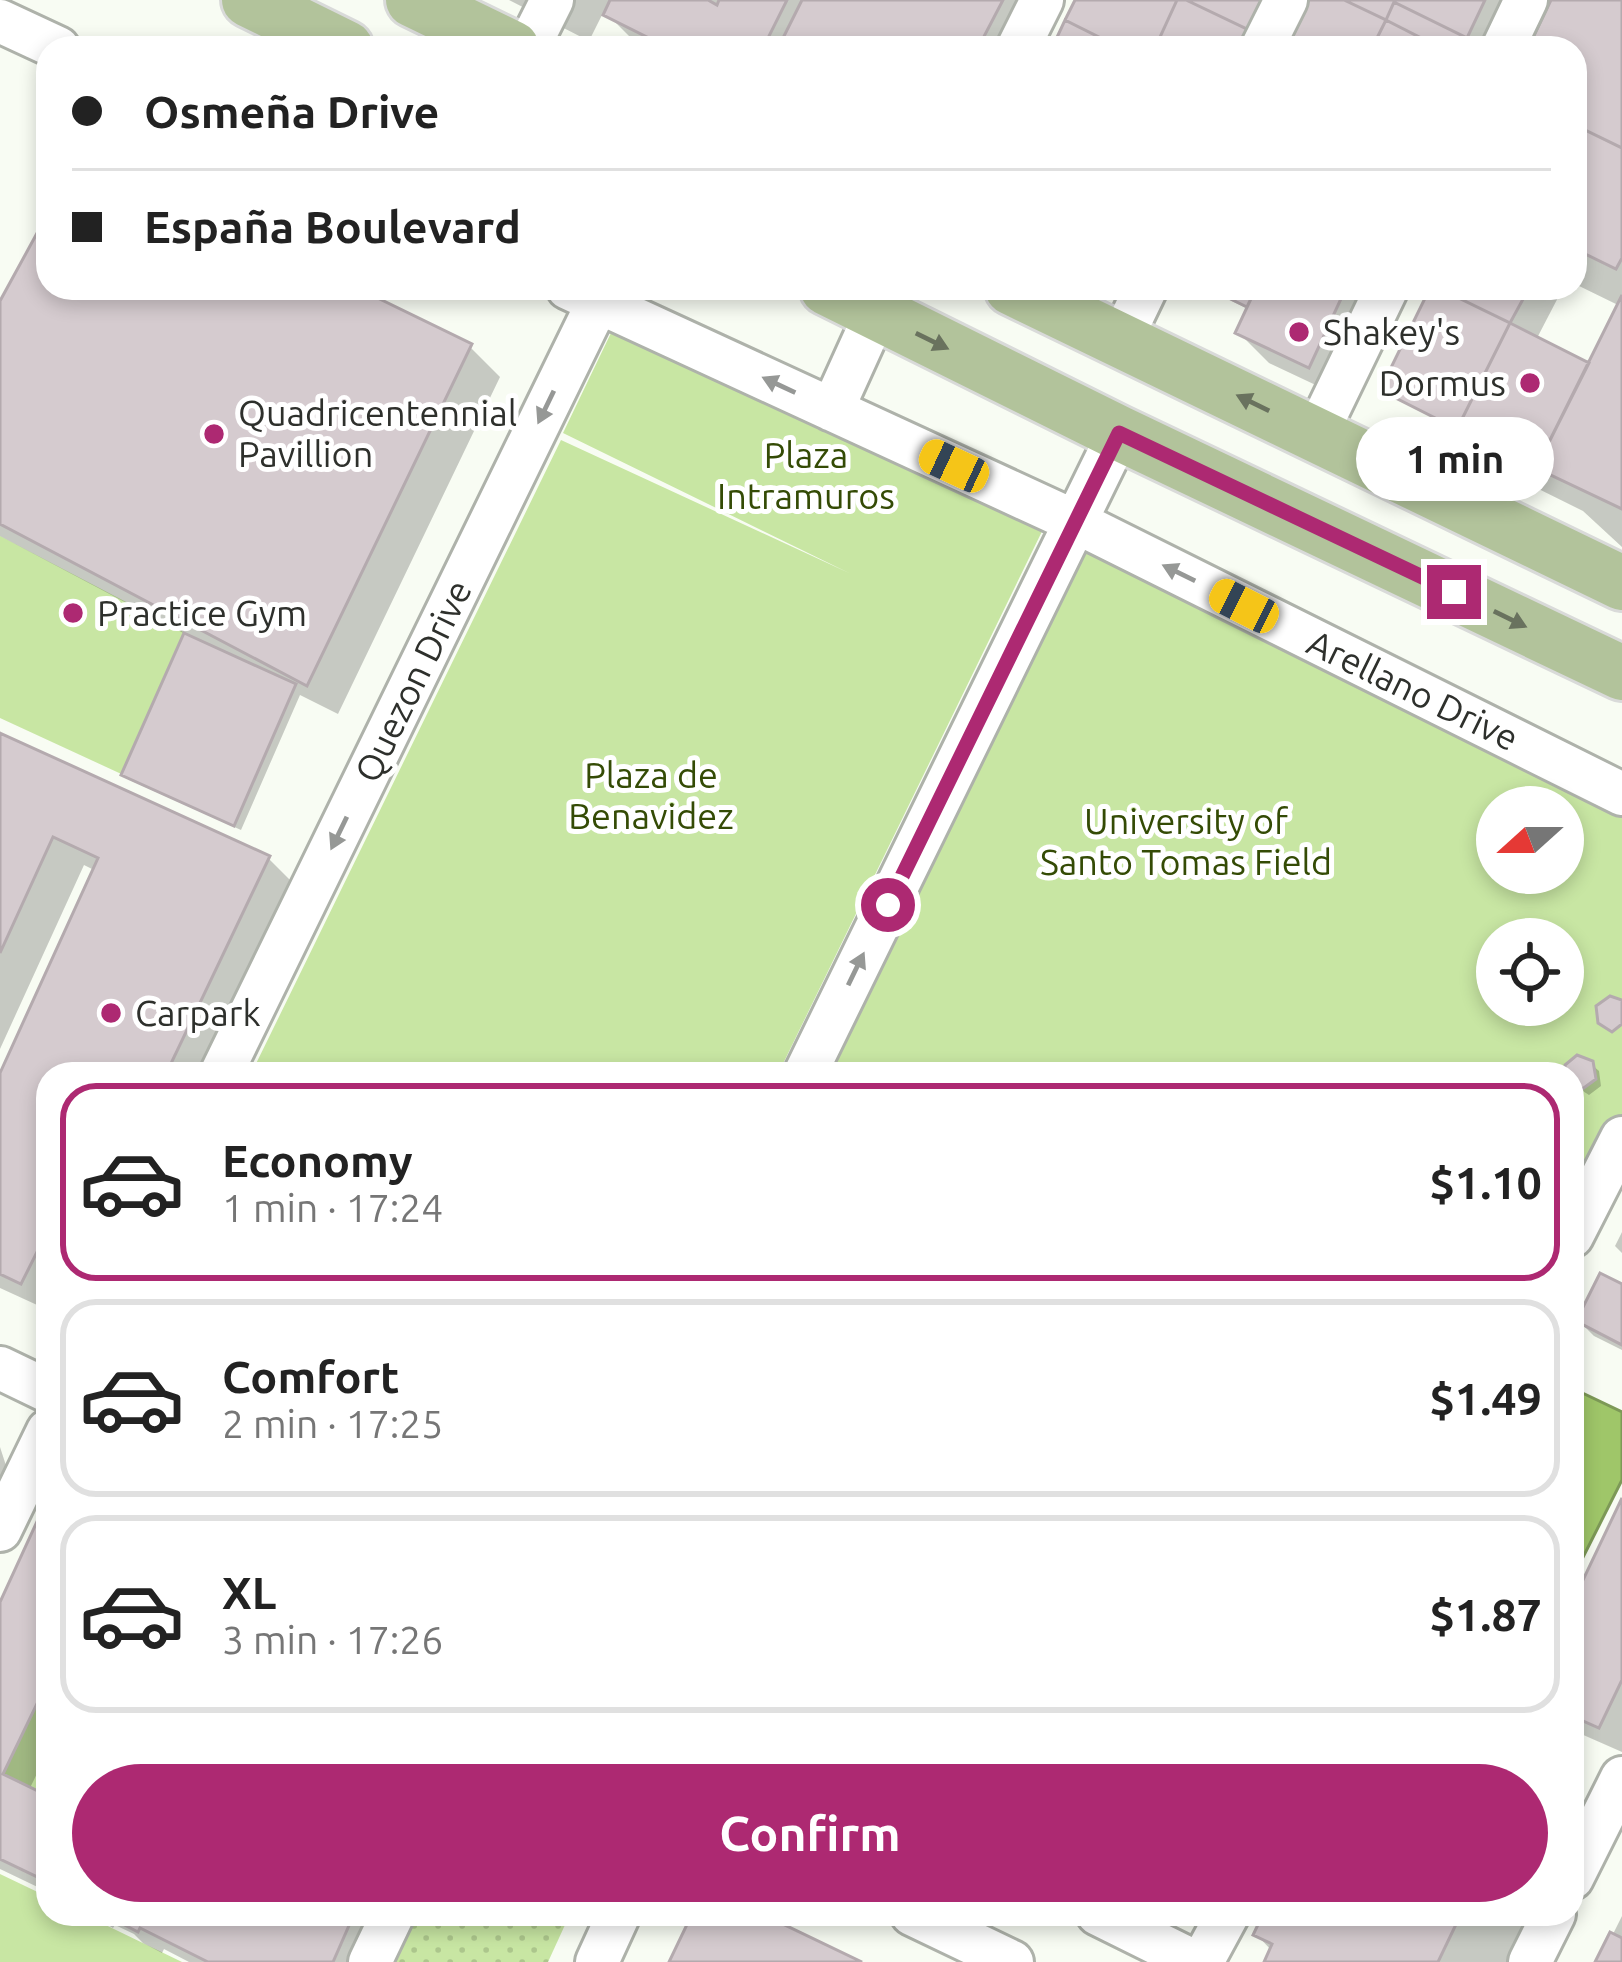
<!DOCTYPE html>
<meta charset="utf-8">
<style>
body{margin:0;font-family:Ubuntu,sans-serif;background:#f2f2f2;color:#222;height:100vh;display:flex;flex-direction:column;font-size:45px;white-space:nowrap}
*{box-sizing:border-box;margin:0}
p{font-size:39px;color:#767676}
.icon{flex:none;width:66px;height:66px;fill:none;stroke:currentColor;stroke-width:2;stroke-linecap:round;stroke-linejoin:round}
.map{position:relative;flex:1;overflow:hidden}
.sheet{position:absolute;left:36px;top:1062px;width:1548px;height:864px;display:flex;flex-direction:column;background:#fff;border-radius:36px;box-shadow:0 6px 18px #0003}
.sheet>*{flex:none}
.hud{position:absolute;left:36px;top:36px;width:1551px;height:264px;border-radius:36px;box-shadow:0 6px 18px #0003;display:grid;align-content:center;height:264px;padding:0 36px;background:#fff}
.needle{width:78px;rotate:249deg}
.buttons{position:absolute;left:1476px;top:786px;display:grid;gap:24px}
.buttons a{display:grid;place-items:center;width:108px;height:108px;border-radius:50%;background:#fff;box-shadow:0 6px 18px #0003;font-size:60px}
.end{position:absolute;width:54px;height:54px;margin:-27px;border:15px solid #ad2972;background:#fff;box-shadow:0 0 0 6px #fff}
.from{border-radius:50%}
.bubble{position:absolute;height:84px;border-radius:42px;background:#fff;box-shadow:0 6px 18px #0003;font-size:39px;font-weight:600;line-height:84px;text-align:center}
.car{position:absolute;width:36px;height:72px;margin:-36px -18px;border-radius:15px;box-shadow:0 0 9px 3px #0007;background:linear-gradient(#f5c518 24%,#345 0 40%,#f5c518 0 76%,#345 0 86%,#f5c518 0)}
.hud b{display:flex;align-items:center;gap:42px;height:114px;font-size:45px}
.hud b+b{border-top:3px solid #e0e0e0}
.hud i{width:30px;height:30px;background:#222}
ul{padding:21px 0 0;list-style:none}
li{display:flex;align-items:center;gap:36px;height:198px;margin:0 24px 18px;padding:0 12px;border:6px solid #e0e0e0;border-radius:36px}
li div{flex:1}
li b{display:block;font-size:45px}
li em{font-style:normal;font-weight:600}
li.active{border-color:#ad2972}
li>.icon{width:108px;height:108px;stroke-width:1.5}
.button{display:flex;gap:24px;margin-top:auto;padding:24px 36px}
.button a{flex:1;height:138px;border-radius:72px;background:#ad2972;color:#fff;font-size:48px;font-weight:600;line-height:138px;text-align:center}
.map>svg:first-child{display:block}
.grass{fill:url(#grass-dots)}
.park{fill:#c8e6a3;fill-rule:evenodd}
.water{fill:#9fc669;stroke:#7d9957;stroke-width:3}
.shadow{fill:#0003}
.building{fill:#d5cbcf;stroke:#b4aaae;stroke-width:3}
.lines{fill:none;stroke-linecap:round;stroke-linejoin:round}
.minor-casing{stroke:#aeb2aa;stroke-width:48}
.major-casing{stroke:#d9dad9;stroke-width:60}
.minor{stroke:#fff;stroke-width:42}
.major{stroke:#b2c39b;stroke-width:54}
.oneway{fill:#69725e}
.oneway2{fill:#969896}
.route{stroke:#ad2972;stroke-width:15}
.poi-dot{fill:#ad2972;stroke:#fff;stroke-width:4.5}
.labels{text-anchor:middle;stroke-width:10;stroke-linejoin:round;paint-order:stroke}
.poi-label{font-size:36px;fill:#2e302c;stroke:#fff;text-anchor:start}
.park-label{font-size:36px;fill:#344b05;stroke:#fff}
.street-label{font-size:36px;fill:#2e302c;stroke:#fff}
</style>
<div class="map">
<svg width="1622" height="1962" viewBox="0 0 1622 1962">
<defs>
<pattern id="grass-dots" width="8" height="8" patternUnits="userSpaceOnUse" patternTransform="scale(3)"><rect width="8" height="8" fill="#c8e6a3"/><path d="M2 2h.1M6 6h.1" fill="none" stroke="#acc68c" stroke-width="1.8" stroke-linecap="round"/></pattern>
</defs>
<rect width="100%" height="100%" fill="#f8fcf3"/>
<path class="grass" d="M403,1914H570L548,1962H381Z"/>
<path class="park" d="M622,310L1049,517L778,1074H251L561,440L849,573L563,433Z
M1081,533L1622,795V1138L1572,1237V1074H810ZM1497,807H1563V873H1497ZM1497,939H1563V1005H1497Z
M0,536L294,690L234,826L0,718Z
M48,1681V1796L3,1774Z
M0,1874L48,1897V1914H83L182,1962H0Z"/>
<path class="water" d="M1572,1388L1622,1412V1480L1572,1579Z"/>
<path class="shadow" d="M509,0H1025L1023,4L1051,32L1043,48H641L604,11L589,41Z
M1078,0H1529L1484,48H1055Z
M1555,0H1622V547L1583,511L1504,472L1468,435L1390,396L1383,389L1431,288H1563L1536,340L1590,367L1620,306L1575,284V48H1531Z
M48,219V288H350L470,347L500,377L338,714L300,695L241,830L132,781L125,775L187,635L0,536V307Z
M1206,288H1391L1339,396L1269,363L1239,333L1250,310Z
M0,736L268,858L299,889L209,1074H48V1310L0,1288V1080L96,871L84,865L0,1049Z
M1591,1064L1599,1071L1601,1086L1589,1095L1572,1084V1074H1568Z
M1622,1232V1253L1615,1246Z
M1622,1287V1350L1594,1336L1579,1321Z
M0,1447L13,1487L0,1491Z
M1622,1505V1752L1572,1730V1610Z
M48,1507V1751L29,1790L48,1799V1892L0,1869V1609Z
M1572,1810L1598,1836L1572,1891Z
M90,1914H388L364,1962H189L164,1949L162,1953L143,1943L134,1934L115,1925L113,1928Z
M1267,1914H1561L1539,1962H1267L1272,1951L1257,1935Z
M1622,1916V1962H1599Z"/>
<path class="building" d="M610,0H708L717,5L719,0H787L763,48H669L603,15Z
M802,0H1003L978,48H778Z
M1075,0H1177L1155,48H1121L1065,20Z
M1177,0H1186L1251,31L1243,48H1155Z
M1186,0H1266L1251,31Z
M1295,0H1344L1386,20L1372,48H1285Z
M1344,0H1395L1386,20Z
M1395,0H1485L1467,38L1394,2Z
M1551,0H1622V148L1575,125V48H1528Z
M1394,2L1467,38L1462,48H1441L1386,20Z
M1065,20L1121,48H1052Z
M1386,20L1417,36L1441,48H1372Z
M1575,125L1622,148V258L1616,269L1575,249Z
M48,213V288H357L472,344L307,686L0,524V301Z
M1208,288H1256L1247,307Z
M1256,288H1346L1309,368L1235,333Z
M1430,288H1438L1510,323L1457,429L1380,390Z
M1438,288H1529L1510,323Z
M1622,295V509L1536,468Z
M1510,323L1589,363L1536,468L1457,429Z
M184,633L296,684L234,826L121,775Z
M0,733L270,856L166,1074H48V1250L40,1246L21,1284L0,1274V1073L98,858L53,837L0,953Z
M1610,996L1622,1000V1024L1612,1032L1598,1023L1596,1006Z
M1577,1055L1593,1061L1596,1079L1581,1090L1572,1085V1074H1565V1065Z
M1600,1273L1622,1284V1345L1576,1321Z
M1622,1498V1680L1599,1728L1572,1716V1603Z
M46,1502L48,1681L3,1774L48,1796V1882L0,1859V1602Z
M112,1914H354L333,1962H208L140,1928L138,1932L117,1921L118,1917Z
M692,1914H762L862,1962H669Z
M1263,1914H1461L1438,1962H1264L1272,1944L1253,1935Z
M1610,1932L1622,1938V1962H1595Z"/>
<g class="lines">
<g class="minor-casing">
<path id="minor" d="M0,21L58,48
M528,48L552,0
M1018,48L1042,0
M1262,48L1286,0
M1503,48L1526,0
M568,288L1076,522L1622,794
M1121,340L1146,288
M832,410L876,313
M1317,433L1387,288
M221,1074L605,288
M805,1074L1119,433
M1572,1236L1622,1138
M0,1368L48,1391
M0,1530L48,1431
M1572,1878L1622,1778
M912,1914L1012,1962
M1098,1914L1195,1962
M370,1962L393,1914
M597,1962L619,1914
M1202,1962L1228,1914
M1530,1962L1554,1914"/>
</g>
<g class="major-casing">
<path id="major" d="M249,0L346,48
M413,0L512,48
M827,288L1119,433L1622,673
M1012,288L1622,583"/>
</g>
<use href="#minor" class="minor"/>
<use href="#major" class="major"/>
</g>
<defs><path id="oneway-solid" d="M-6-.8H1V-3.2L6.5 0L1 3.2V.8H-6Z" transform="scale(3)"/></defs>
<g class="oneway">
<use href="#oneway-solid" transform="translate(932 341) rotate(26)"/>
<use href="#oneway-solid" transform="translate(1253 403) rotate(-154)"/>
<use href="#oneway-solid" transform="translate(1510 619) rotate(26)"/>
</g>
<g class="oneway2">
<use href="#oneway-solid" transform="translate(779 385) rotate(-155)"/>
<use href="#oneway-solid" transform="translate(546 407) rotate(116)"/>
<use href="#oneway-solid" transform="translate(1179 573) rotate(-154)"/>
<use href="#oneway-solid" transform="translate(339 833) rotate(116)"/>
<use href="#oneway-solid" transform="translate(856 969) rotate(-64)"/>
</g>
<g class="lines">
<path class="route" d="M888,905L1119,433L1454,592"/>
</g>
<g class="poi-dot">
<circle cx="1299" cy="332" r="12"/>
<circle cx="1530" cy="383" r="12"/>
<circle cx="214" cy="434" r="12"/>
<circle cx="73" cy="613" r="12"/>
<circle cx="111" cy="1013" r="12"/>
</g>
<g class="labels">
<g class="poi-label">
<text x="1323" y="345">Shakey's</text>
<text x="1506" y="396" text-anchor="end">Dormus</text>
<text x="238" y="426">Quadricentennial<tspan x="238" dy="41">Pavillion</tspan></text>
<text x="97" y="626">Practice Gym</text>
<text x="135" y="1026">Carpark</text>
</g>
<g class="park-label">
<text x="806" y="468">Plaza<tspan x="806" dy="41">Intramuros</tspan></text>
<text x="651" y="788">Plaza de<tspan x="651" dy="41">Benavidez</tspan></text>
<text x="1186" y="834">University of<tspan x="1186" dy="41">Santo Tomas Field</tspan></text>
</g>
<g class="street-label">
<text transform="translate(413 681) rotate(-64)" y="13">Quezon Drive</text>
<text transform="translate(1413 690) rotate(26)" y="13">Arellano Drive</text>
</g>
</g>
</svg>
<div class="buttons">
<a><svg class="needle" viewBox="-14 -14 28 28"><path d="M0-13l5 13h-10z" fill="#e53935"/><path d="M0 13l5-13h-10z" fill="#767676"/></svg></a>
<a><svg class="icon" aria-label="locate" viewBox="0 0 24 24"><circle cx="12" cy="12" r="6"/><path d="M12 2v4M12 18v4M2 12h4M18 12h4"/></svg></a>
</div>
<i class="end from" style="left:888px;top:905px"></i>
<i class="end" style="left:1454px;top:592px"></i>
<div class="bubble" style="left:1356px;top:417px;width:198px">1 min</div>
<i class="car" style="left:954px;top:466px;rotate:295deg"></i>
<i class="car" style="left:1244px;top:606px;rotate:297deg"></i>
<div class="hud">
<b><i class="from"></i>Osmeña Drive</b>
<b><i></i>España Boulevard</b>
</div>
<section class="sheet">
<ul>
<li class="active"><svg class="icon" aria-label="car" viewBox="0 0 24 24"><path d="M5 17H2v-5l4-1 3-4h7l3 4 3 1v5h-3M9 17h6M6 11h13"/><circle cx="7" cy="17" r="2"/><circle cx="17" cy="17" r="2"/></svg><div><b>Economy</b><p>1 min · 17:24</p></div><em>$1.10</em></li>
<li><svg class="icon" aria-label="car" viewBox="0 0 24 24"><path d="M5 17H2v-5l4-1 3-4h7l3 4 3 1v5h-3M9 17h6M6 11h13"/><circle cx="7" cy="17" r="2"/><circle cx="17" cy="17" r="2"/></svg><div><b>Comfort</b><p>2 min · 17:25</p></div><em>$1.49</em></li>
<li><svg class="icon" aria-label="car" viewBox="0 0 24 24"><path d="M5 17H2v-5l4-1 3-4h7l3 4 3 1v5h-3M9 17h6M6 11h13"/><circle cx="7" cy="17" r="2"/><circle cx="17" cy="17" r="2"/></svg><div><b>XL</b><p>3 min · 17:26</p></div><em>$1.87</em></li>
</ul>
<div class="button"><a>Confirm</a></div>
</section>
</div>
